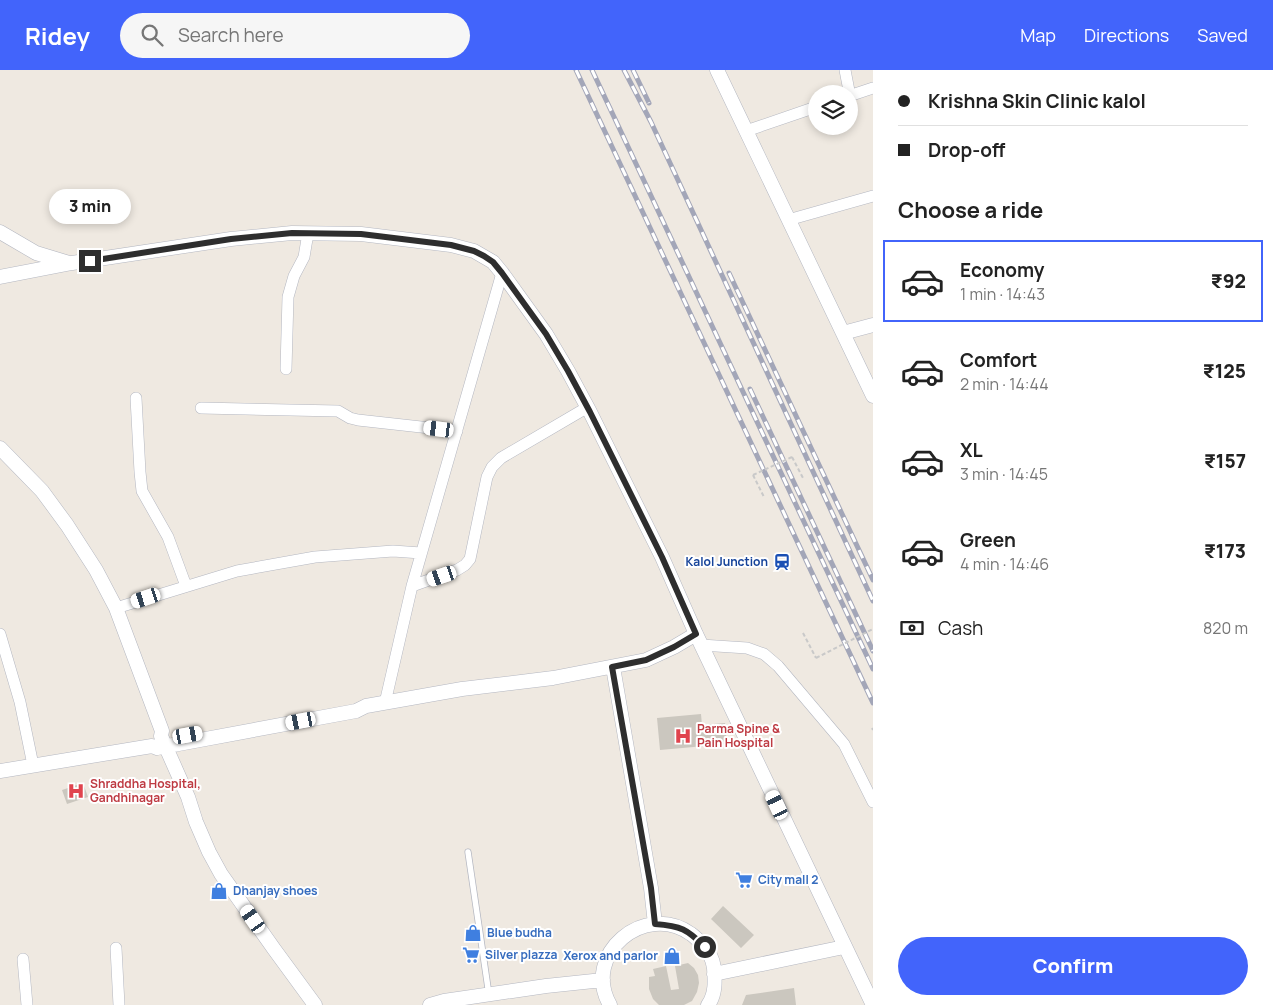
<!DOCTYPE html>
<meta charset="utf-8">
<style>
body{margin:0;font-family:Manrope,sans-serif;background:#f6f6f6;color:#222;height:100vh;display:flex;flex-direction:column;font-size:19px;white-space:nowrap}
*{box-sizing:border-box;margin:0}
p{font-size:16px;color:#767676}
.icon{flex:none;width:28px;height:28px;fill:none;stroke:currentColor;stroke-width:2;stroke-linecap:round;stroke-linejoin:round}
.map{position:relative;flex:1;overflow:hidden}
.panel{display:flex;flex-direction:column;background:#fff;width:400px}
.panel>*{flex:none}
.top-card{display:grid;align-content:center;height:110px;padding:0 25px;background:#fff}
.controls{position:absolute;left:808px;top:15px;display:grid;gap:10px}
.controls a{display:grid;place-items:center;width:50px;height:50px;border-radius:50%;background:#fff;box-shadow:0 2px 8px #0003;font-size:25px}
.end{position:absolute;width:22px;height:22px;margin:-11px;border:6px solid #2e2e2e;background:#fff;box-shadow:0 0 0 2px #fff}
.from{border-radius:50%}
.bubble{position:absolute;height:35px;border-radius:18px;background:#fff;box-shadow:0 2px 8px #0003;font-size:16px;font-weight:800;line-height:35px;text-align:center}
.car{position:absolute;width:15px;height:30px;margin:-15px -8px;border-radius:6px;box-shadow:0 0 4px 1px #0007;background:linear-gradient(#fff 24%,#345 0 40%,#fff 0 76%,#345 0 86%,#fff 0)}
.top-card b{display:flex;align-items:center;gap:18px;height:48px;font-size:19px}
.top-card b+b{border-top:1px solid #e0e0e0}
.top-card i{width:12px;height:12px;background:#222}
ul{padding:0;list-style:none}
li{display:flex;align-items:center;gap:15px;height:82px;margin:0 10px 8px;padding:0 15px;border:2px solid transparent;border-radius:0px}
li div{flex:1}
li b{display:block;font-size:19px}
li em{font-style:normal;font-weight:800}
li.selected{border-color:#4264fb}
li>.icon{width:45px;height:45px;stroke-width:1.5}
h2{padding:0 25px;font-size:22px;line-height:60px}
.pay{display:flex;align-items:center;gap:12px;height:55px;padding:0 25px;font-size:19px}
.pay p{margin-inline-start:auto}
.cta{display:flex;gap:10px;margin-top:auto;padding:10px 25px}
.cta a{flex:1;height:58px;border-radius:30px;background:#4264fb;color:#fff;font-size:20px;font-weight:800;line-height:58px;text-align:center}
header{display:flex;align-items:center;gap:30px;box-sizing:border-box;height:70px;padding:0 25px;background:#4264fb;color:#fff}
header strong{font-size:24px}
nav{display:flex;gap:28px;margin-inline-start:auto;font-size:18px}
.search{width:350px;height:45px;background:#f6f6f6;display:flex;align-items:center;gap:12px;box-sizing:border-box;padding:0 18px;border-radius:28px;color:#767676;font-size:19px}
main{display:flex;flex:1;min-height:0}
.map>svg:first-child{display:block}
.building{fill:#cbc7bf}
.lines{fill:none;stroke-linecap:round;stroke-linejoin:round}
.service-casing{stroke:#b4b7c1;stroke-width:7}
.minor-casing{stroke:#b4b7c1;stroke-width:12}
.tertiary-casing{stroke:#b4b7c1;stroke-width:15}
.path{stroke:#c9c9c9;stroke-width:2;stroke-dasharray:4 2.5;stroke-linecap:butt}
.service{stroke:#fff;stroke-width:5.5}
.minor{stroke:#fff;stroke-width:11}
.tertiary{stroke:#fff;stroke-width:14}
.rail-casing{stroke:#a3a6b8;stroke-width:5}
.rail{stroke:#fff;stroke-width:3;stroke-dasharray:9;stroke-linecap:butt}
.path-bridge{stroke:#c9c9c9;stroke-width:2;stroke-dasharray:4 2.5;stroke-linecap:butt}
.route{stroke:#2e2e2e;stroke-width:6}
.labels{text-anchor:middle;stroke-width:4;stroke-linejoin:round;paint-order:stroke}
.transit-label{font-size:12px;font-weight:bold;fill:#164399;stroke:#fff;text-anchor:end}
.health-label{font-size:12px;font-weight:bold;fill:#be3a42;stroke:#fff;text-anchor:start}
.shop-label{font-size:12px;font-weight:bold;fill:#366cbe;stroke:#fff;text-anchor:start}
</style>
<header>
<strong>Ridey</strong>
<div class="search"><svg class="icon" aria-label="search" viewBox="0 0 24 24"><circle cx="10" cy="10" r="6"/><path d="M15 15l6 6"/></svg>Search here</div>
<nav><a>Map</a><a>Directions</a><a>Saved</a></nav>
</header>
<main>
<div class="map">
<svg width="873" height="935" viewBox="0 0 873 935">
<rect width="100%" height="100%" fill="#efe9e1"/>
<path class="building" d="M701,644L702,655L725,653L727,674L660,680L657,648Z
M83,713L88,727L67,734L62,720Z
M723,836L754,865L741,878L711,849Z
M688,893L694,898L698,905L699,913L697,922L692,931L684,935H659L653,929L649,919V907L655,906L653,899L666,896L671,920L679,919L675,896Z
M794,918L796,935H742L746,925Z"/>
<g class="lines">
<g class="service-casing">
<path id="service" d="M468,782L489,925"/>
</g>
<g class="minor-casing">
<path id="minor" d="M845,0L850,26
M849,26L873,18
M746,61L816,37
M788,150L873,126
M286,299L288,227L294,206L304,187L308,163
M136,328L140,402L142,421L168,467L186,516
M201,338L338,341L350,348L358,350L457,361
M412,516L457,500L465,495L470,489L487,407L492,397L501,388L588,337
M116,538L237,501L315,487L393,481L421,483
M0,564L20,632L33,695
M701,575L747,578L764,584L778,596L844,674L873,732
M385,633L412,516L502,203
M116,878L119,935
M23,889L27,935"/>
</g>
<g class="tertiary-casing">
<path id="tertiary" d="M717,0L873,326
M0,162L36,183L69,193
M0,207L72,193L231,169L292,163L361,164L451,175L474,181L493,192L502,203L546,264L568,301L590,342L662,487L696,564L873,935
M843,263L873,255
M0,378L42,421L67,455L96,500L116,538L162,661L161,666L188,727L196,752L209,782L221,804L274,879L315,935
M613,597L651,818L655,854
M0,701L152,676L157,678L356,641L366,636L462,619L553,608L646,590L674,577L696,564
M714,904L844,877
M430,935L444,931L546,916L603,910
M610,935C581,884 645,831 691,864C694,866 697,869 700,872C706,878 713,888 714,898C715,910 716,924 708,935"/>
</g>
<path class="path" d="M792,387L804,410
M753,405L764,427
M803,563L816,588
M872,658L873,660"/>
<use href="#service" class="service"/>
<use href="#minor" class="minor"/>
<use href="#tertiary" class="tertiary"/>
<g class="rail-casing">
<path id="rail" d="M576,0L873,633
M592,0L873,599
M624,0L651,52L873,531
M633,0L649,33
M729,203L873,510
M750,319L873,581"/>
</g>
<use href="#rail" class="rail"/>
<path class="path-bridge" d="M753,405L792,387
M816,588L873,559"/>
</g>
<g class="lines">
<path class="route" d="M90,191L231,169L292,163L361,164L451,175L474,181L484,186L493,192L502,203L546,264L568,301L590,342L662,487L696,564L674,577L646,590L612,597L651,818L655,854C681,856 687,859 705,877"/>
</g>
<defs>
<g id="station-bare" transform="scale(1.35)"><path d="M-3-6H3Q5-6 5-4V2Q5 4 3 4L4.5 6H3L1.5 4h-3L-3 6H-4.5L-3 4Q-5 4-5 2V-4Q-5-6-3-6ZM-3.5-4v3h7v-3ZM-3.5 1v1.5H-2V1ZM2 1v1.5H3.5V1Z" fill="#1a4fb4" stroke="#fff" stroke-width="2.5" paint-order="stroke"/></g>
<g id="hospital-bare" transform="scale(1.35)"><path d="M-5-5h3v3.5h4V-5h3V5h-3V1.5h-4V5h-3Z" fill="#e0444e" stroke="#fff" stroke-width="2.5" paint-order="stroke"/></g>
<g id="supermarket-bare" transform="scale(1.35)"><path d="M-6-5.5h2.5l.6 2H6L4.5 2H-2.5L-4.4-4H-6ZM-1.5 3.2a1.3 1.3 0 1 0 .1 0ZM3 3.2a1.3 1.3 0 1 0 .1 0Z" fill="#3f7fe0" stroke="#fff" stroke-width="2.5" paint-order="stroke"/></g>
<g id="shop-bare" transform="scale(1.35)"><path d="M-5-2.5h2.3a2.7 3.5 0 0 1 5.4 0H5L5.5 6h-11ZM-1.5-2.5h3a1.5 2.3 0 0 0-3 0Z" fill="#3f7fe0" stroke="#fff" stroke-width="2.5" paint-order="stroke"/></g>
</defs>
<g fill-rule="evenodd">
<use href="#station-bare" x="782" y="492"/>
<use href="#hospital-bare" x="683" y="666"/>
<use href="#hospital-bare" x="76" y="721"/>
<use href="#supermarket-bare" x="744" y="810"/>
<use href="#shop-bare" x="219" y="821"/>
<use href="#shop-bare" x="473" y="863"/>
<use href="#supermarket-bare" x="471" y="885"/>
<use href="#shop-bare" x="672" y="886"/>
</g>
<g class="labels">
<g class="transit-label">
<text x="768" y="496">Kalol Junction</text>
</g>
<g class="health-label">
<text x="697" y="663">Parma Spine &amp;<tspan x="697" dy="14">Pain Hospital</tspan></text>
<text x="90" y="718">Shraddha Hospital,<tspan x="90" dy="14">Gandhinagar</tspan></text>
</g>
<g class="shop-label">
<text x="758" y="814">City mall 2</text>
<text x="233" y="825">Dhanjay shoes</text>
<text x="487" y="867">Blue budha</text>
<text x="485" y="889">Silver plazza</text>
<text x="658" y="890" text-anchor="end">Xerox and parlor</text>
</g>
</g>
</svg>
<div class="controls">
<a><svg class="icon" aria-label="layers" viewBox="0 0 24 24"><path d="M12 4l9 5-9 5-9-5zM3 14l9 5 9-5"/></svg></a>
</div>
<i class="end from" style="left:705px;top:877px"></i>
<i class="end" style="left:90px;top:191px"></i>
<div class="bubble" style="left:49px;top:119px;width:82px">3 min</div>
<i class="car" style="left:439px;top:359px;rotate:277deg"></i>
<i class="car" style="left:442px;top:506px;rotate:251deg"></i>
<i class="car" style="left:146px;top:528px;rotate:252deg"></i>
<i class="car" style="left:301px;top:651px;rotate:259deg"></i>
<i class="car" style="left:188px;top:665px;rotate:80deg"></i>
<i class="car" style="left:777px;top:735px;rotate:335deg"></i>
<i class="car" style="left:253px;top:849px;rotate:325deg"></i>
</div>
<section class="panel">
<div class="top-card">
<b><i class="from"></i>Krishna Skin Clinic kalol</b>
<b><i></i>Drop-off</b>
</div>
<h2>Choose a ride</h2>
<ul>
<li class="selected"><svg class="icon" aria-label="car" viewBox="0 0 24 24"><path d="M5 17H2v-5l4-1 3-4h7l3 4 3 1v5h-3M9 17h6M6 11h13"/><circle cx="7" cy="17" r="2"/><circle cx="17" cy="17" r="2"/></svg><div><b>Economy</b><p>1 min · 14:43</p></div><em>₹92</em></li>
<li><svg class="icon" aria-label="car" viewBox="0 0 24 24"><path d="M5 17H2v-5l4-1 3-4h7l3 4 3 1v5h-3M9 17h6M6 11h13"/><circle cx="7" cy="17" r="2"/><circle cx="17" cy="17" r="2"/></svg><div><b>Comfort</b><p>2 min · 14:44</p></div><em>₹125</em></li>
<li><svg class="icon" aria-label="car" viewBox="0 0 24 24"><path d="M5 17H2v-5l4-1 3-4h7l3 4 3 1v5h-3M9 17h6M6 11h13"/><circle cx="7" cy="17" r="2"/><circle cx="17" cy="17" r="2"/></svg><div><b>XL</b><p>3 min · 14:45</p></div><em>₹157</em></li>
<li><svg class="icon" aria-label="car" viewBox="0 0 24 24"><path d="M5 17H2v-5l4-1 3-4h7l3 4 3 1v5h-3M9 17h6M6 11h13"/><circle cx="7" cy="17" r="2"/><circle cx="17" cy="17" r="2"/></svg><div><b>Green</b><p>4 min · 14:46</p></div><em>₹173</em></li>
</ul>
<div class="pay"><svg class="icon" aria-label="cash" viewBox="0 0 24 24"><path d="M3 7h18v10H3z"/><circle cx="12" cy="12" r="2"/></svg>Cash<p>820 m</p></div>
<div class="cta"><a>Confirm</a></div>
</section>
</main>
